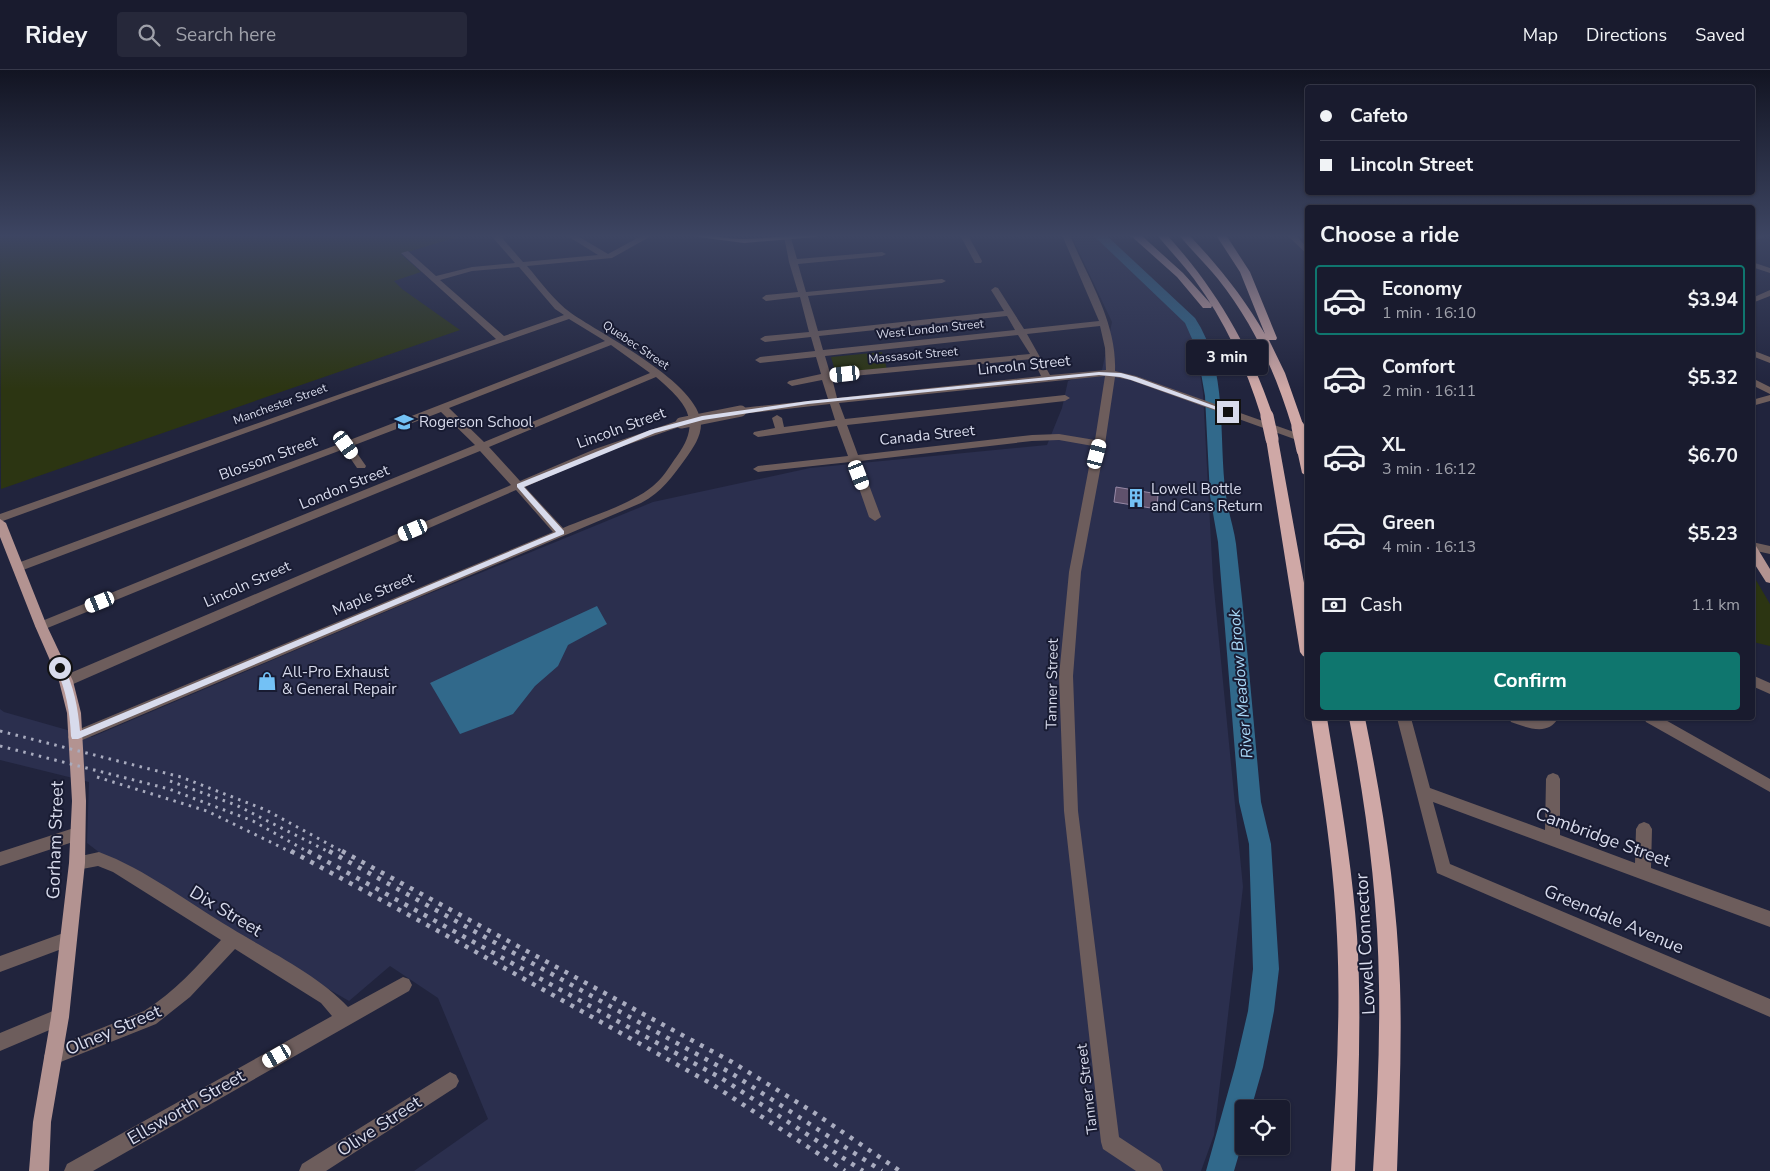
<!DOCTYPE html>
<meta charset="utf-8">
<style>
body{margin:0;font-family:"Nunito Sans",sans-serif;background:#26283a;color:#f1f3f6;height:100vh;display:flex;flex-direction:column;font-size:19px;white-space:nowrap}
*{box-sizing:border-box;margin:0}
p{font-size:16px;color:#9fa1aa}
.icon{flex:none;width:28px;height:28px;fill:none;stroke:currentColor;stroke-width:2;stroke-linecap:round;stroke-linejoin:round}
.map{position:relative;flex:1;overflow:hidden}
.sheet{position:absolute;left:1305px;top:135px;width:450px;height:515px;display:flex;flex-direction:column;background:#191b2e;border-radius:5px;box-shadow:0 1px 4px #0004,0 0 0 1px #37394a}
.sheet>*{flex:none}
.top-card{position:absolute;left:1305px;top:15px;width:450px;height:110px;border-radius:5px;box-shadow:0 1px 4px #0004,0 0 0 1px #37394a;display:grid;align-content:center;height:110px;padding:0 15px;background:#191b2e}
.tools{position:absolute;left:1235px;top:1030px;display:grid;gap:10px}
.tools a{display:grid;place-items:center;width:55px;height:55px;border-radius:5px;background:#191b2e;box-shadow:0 1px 4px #0004,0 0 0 1px #37394a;font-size:25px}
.end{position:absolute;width:22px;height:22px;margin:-11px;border:6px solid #d8dbec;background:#111;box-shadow:0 0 0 2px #111}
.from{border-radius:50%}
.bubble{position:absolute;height:35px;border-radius:5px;background:#191b2e;box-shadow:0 1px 4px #0004,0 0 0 1px #37394a;font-size:16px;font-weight:700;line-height:35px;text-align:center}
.car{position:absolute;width:15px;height:30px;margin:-15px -8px;border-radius:6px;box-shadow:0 0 4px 1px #0007;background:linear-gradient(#fff 24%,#345 0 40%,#fff 0 76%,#345 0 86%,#fff 0)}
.top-card b{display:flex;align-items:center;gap:18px;height:48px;font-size:19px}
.top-card b+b{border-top:1px solid #37394a}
.top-card i{width:12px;height:12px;background:#f1f3f6}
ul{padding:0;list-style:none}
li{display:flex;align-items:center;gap:15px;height:70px;margin:0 10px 8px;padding:0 5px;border:2px solid transparent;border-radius:5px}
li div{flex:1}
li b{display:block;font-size:19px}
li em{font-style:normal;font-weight:700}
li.on{border-color:#0f766e}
li>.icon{width:45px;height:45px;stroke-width:1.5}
h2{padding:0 15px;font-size:22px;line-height:60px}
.pay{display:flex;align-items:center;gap:12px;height:55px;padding:0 15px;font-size:19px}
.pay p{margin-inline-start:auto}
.button{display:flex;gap:10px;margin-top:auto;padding:10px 15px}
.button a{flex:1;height:58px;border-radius:5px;background:#0f766e;color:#fff;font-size:20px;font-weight:700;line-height:58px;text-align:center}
header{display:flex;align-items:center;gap:30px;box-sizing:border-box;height:70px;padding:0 25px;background:#191b2e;border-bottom:1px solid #37394a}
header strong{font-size:24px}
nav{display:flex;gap:28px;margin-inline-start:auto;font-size:18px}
.search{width:350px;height:45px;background:#26283a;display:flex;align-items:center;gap:12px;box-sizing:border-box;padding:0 18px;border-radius:5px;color:#9fa1aa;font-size:19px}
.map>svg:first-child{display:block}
.built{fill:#2b2f4e}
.green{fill:#2c3512}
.water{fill:#31698b}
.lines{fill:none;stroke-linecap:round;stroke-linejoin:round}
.river{fill:#31698b;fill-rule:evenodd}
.building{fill:#5f516c;stroke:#9889a6}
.minor{fill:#6d5d5c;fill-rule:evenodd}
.major{fill:#b39391;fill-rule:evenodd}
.highway{fill:#cfa8a6;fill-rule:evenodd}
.rail-far1{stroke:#a9acbf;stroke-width:3;stroke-dasharray:2.5 5.5;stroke-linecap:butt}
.rail{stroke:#a9acbf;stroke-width:4.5;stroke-dasharray:4 7;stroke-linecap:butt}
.minor-bridge{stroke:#6d5d5c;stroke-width:11}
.highway-bridge{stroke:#cfa8a6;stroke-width:13}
.route{fill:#d8dbec}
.labels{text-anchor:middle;stroke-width:4;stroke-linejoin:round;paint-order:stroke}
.far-street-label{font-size:12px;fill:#d8dbec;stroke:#181b32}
.street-label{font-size:15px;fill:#d8dbec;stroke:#181b32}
.poi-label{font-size:15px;fill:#d8dbec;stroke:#181b32;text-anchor:start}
.water-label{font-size:16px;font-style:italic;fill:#a8d7f7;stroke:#181b32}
.near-street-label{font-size:18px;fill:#d8dbec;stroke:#181b32}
</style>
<header>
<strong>Ridey</strong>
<div class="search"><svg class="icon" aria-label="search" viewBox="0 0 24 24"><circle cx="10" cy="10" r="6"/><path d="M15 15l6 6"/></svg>Search here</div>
<nav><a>Map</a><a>Directions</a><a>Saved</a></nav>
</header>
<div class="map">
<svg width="1770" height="1101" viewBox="0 0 1770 1101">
<rect width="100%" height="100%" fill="#21243d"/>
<path class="built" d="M1071,165H1095L1175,240L1194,265L1203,323L1213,509L1243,817L1214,1065L1201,1101H414L488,1049L438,928L390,896L349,931L117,796L87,773L89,712L0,690V639L4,642L92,667L414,530L653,432L810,398L1047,375L1062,338L1068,311L1102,300L1112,252Z"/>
<path class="green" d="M0,165H464L401,184L421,202L394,211L402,219L460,260L1,419Z
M882,282L887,299L836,304L831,287Z
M1753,505L1770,534V576L1753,572Z"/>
<path class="water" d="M597,536L607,554L568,575L558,596L535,616L513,644L460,664L430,613Z"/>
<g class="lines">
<path class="river" d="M1093,165H1106L1195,248C1229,299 1218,368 1226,426C1228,442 1234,458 1236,474C1246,560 1253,646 1261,732L1271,774L1279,899L1274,941L1263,997L1251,1039H1244V1067L1234,1101H1206L1235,997L1248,941L1253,899L1249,774L1239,732L1218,472L1210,426L1205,326L1197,280L1185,253Z"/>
</g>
<path class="building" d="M1116,417L1158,424L1157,439L1114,432Z"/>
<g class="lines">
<path class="minor" d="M495,165H507L502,168L523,192L598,185L566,165H576L608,184L643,165H653L612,188L527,196C541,212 554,231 571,243C602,265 700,313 701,354C701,367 693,378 686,388C672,407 662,422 641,433L80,671L75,673L70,671L68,667L70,663L553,462L516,420L71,615H61L59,611L61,607L511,415L480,381L45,559H37L35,556L37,553L475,375L441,342L352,376L366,396L365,398H357L344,379L23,500H15L13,497L15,494L342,373L605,271L569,249L345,327L0,452V444L496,269L401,183L408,181L436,206L472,197L515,193L494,169ZM519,197L555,239L564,245L504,266L440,210L472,201ZM611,275L650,303L484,372L449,338ZM656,307C685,332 703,350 677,386C669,397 663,408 653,416C630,435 591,446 563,458L525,417L603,383L685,355V351H677L595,379L520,411L489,377Z
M960,165H968L982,191L981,193H975Z
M1062,165H1070C1088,209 1117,252 1115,301L1136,306L1308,367V374L1130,310L1115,307L1105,374L1081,502L1073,606L1078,741L1119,1067L1160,1094L1163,1101H1136L1103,1079L1101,1072L1064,741L1059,606L1069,502L1093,376L1059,370L1032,371L860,391L881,447L875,451L869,447L850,392L758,402L753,399L758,396L848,386L837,356L758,367L753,364L754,362L775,358L772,348L777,345L782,348L784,357L835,350L830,334L741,344L736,341L741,338L828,329L822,310L792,316L787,313L789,311L821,304L816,287L760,293L755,290L760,287L815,281L811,267L765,272L760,269L765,266L809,262L800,227L766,231L762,228L766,225L798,222L789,192L784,166L791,168L797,189L882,182L886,184L882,186L798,194L806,222L942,209L946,211L942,213L808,226L818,261L1004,241L991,220L995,217L998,218L1024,259L1099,251ZM1007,246L1015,260L823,280L819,266ZM1100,256L1105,278L1106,300L1050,305L1027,264ZM1018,265L1030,284L830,303L825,286ZM1033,289L1041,306L837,328L832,308ZM1105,306L1095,370L1059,364L1032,365L858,385L847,355L1065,331L1070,328L1065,325L845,349L839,333Z
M1287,165H1295L1308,178V185Z
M1765,165L1764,167L1752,171V166Z
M1752,192L1770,198V203L1752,197Z
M1770,220V226L1752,233V228Z
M1752,280L1770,287V293L1752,286Z
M1752,308L1770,317V324L1752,315Z
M1770,325V331L1752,336V330Z
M1752,472L1770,476V484L1752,480Z
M1752,605L1770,613V624L1752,616Z
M1397,648H1411L1430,718L1545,760L1546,709L1548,705L1553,703L1558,705L1560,709V765L1635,793L1636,759L1639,754L1644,752L1649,754L1652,759L1651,798L1770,841V857L1433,732L1450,794L1770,929V947L1437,803Z
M1509,648C1518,647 1529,650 1538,649C1544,648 1551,647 1558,648C1548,667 1526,657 1511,652Z
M1644,648H1662L1770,709V722L1646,652Z
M77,757L82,759L85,764L82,769L0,796V782Z
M99,782C145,799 189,833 231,858C268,881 319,905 348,937L403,907L409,909L412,915L409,921L93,1101H64L67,1094L332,946L321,933L235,879L190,927L156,954L53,995L47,992L44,986L47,980L144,941C175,922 197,896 221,870L113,802L98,796L77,800L72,798L69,793L72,788Z
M69,861L75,864L77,869L75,874L0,902V886Z
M60,938L66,941L69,947L66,953L0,981V963Z
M450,1002L456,1005L459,1011L456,1017L326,1101H299L302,1094Z"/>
<path class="major" d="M694,165C711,165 728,169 745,169C770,168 795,165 820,165L816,167L744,173L698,167Z
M0,449L6,453L47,556L73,611L81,643L86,731L85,793L69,947L51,1052L49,1101H29L33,1052L51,947L69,793L72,731L67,643L59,611L35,556L0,467Z
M1752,475L1756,476L1770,499V513L1766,512L1752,490Z"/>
<path class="highway" d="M1130,165H1141L1183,203L1211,234L1212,236L1211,238H1203L1177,207Z
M1157,165H1167C1216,219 1250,277 1273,346L1271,349L1267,350L1261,346C1246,297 1225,251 1194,209C1183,194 1169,180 1157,165Z
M1179,165H1189C1218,195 1244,228 1265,264L1240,202L1216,165H1226L1250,202L1277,268L1276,270H1269L1285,303L1304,357L1302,360H1294L1292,357C1276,303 1253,253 1218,209C1206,194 1191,180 1179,165Z
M1272,365L1278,369L1308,535V588L1303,586L1300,582L1266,369Z
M1303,376L1308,377V407L1302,403L1297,380Z
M1311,648H1327C1339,720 1352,793 1357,866C1362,945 1358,1022 1355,1101H1331C1336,1023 1341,945 1337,866C1334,793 1322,720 1311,648Z
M1349,648H1365C1383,736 1397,825 1400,915C1402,977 1399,1039 1397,1101H1373C1377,1039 1380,977 1379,915C1378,825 1366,736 1349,648Z"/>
<path class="rail-far1" d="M0,661L181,707L266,740L345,783
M0,676L169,719L253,751L310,783
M97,707L207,741L293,783
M170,711L236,735L331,783"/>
<path class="rail" d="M291,781L442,863L710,1013L845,1101
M308,781L721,1008L863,1101
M329,781L731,1003L882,1101
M342,781L732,992L813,1042L900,1101"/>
<path class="minor-bridge" d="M681,353L741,341"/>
<path class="highway-bridge" d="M1267,346L1272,369
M1298,357L1303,380"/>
</g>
<linearGradient id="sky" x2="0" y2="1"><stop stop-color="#121422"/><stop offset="0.52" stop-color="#3d4562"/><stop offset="1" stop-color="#3d4562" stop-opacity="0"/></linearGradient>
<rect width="1770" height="319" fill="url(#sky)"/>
<path class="route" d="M1099,302L1121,303L1136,307L1231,342L1225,343L1131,310L1120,307L1099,305L808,334L703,350L655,363L524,417L564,461V464L78,669H72L71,666C70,642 66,620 56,598L57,595H63C74,616 78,638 80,661L556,462L517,417V414L650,360L702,346L808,331Z"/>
<defs>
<g id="school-bare" transform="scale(1.5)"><path d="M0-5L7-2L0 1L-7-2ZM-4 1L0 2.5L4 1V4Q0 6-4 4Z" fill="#73c1f5" stroke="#181b32" stroke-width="2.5" paint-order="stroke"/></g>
<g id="building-bare" transform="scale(1.5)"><path d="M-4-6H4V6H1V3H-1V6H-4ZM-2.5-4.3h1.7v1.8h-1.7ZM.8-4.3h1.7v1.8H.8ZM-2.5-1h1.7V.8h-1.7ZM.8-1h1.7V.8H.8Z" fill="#73c1f5" stroke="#181b32" stroke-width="2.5" paint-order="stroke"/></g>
<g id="shop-bare" transform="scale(1.5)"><path d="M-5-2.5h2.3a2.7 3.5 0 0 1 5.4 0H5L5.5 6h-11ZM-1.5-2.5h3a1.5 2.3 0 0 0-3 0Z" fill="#73c1f5" stroke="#181b32" stroke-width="2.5" paint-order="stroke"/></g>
</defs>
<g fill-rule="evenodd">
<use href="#school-bare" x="404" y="352"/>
<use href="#building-bare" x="1136" y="428"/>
<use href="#shop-bare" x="267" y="611"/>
</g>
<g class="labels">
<g class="far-street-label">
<text transform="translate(930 259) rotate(-6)" y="4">West London Street</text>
<text transform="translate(636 275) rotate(34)" y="4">Quebec Street</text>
<text transform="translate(913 285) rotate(-5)" y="4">Massasoit Street</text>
<text transform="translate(280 334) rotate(-20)" y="4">Manchester Street</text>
</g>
<g class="street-label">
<text transform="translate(1024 295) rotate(-6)" y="5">Lincoln Street</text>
<text transform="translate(621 358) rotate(-20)" y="5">Lincoln Street</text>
<text transform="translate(927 365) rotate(-6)" y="5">Canada Street</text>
<text transform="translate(268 388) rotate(-20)" y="5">Blossom Street</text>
<text transform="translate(344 417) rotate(-22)" y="5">London Street</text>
<text transform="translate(247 514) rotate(-24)" y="5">Lincoln Street</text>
<text transform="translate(373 524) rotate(-23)" y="5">Maple Street</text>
<text transform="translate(1052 614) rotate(-89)" y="5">Tanner Street</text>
<text transform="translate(1087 1019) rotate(-97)" y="5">Tanner Street</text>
</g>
<g class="poi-label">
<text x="419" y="357">Rogerson School</text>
<text x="1151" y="424">Lowell Bottle<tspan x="1151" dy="17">and Cans Return</tspan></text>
<text x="282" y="607">All-Pro Exhaust<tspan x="282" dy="17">&amp; General Repair</tspan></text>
</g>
<g class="water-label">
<text transform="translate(1240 614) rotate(-95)" y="6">River Meadow Brook</text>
</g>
<g class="near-street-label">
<text transform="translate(1603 767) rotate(20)" y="6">Cambridge Street</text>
<text transform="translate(55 770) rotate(-88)" y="6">Gorham Street</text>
<text transform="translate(226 841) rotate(31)" y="6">Dix Street</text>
<text transform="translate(1614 849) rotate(23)" y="6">Greendale Avenue</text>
<text transform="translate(1365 874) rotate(-93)" y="6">Lowell Connector</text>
<text transform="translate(113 960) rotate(-23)" y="6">Olney Street</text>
<text transform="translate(186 1037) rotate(-30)" y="6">Ellsworth Street</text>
<text transform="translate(379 1056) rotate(-33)" y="6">Olive Street</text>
</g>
</g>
</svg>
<div class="tools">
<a><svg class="icon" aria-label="locate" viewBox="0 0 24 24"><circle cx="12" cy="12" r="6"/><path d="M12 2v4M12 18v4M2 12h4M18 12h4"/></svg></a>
</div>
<i class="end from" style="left:60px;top:598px"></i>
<i class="end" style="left:1228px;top:342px"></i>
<div class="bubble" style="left:1186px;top:270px;width:82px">3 min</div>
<i class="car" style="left:845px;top:304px;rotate:264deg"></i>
<i class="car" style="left:346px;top:375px;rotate:144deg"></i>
<i class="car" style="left:1097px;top:384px;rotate:15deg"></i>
<i class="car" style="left:859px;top:405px;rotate:159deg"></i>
<i class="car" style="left:413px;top:460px;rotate:247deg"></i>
<i class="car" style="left:100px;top:532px;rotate:248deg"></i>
<i class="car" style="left:277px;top:986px;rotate:240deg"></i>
<div class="top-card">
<b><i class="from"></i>Cafeto</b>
<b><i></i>Lincoln Street</b>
</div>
<section class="sheet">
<h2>Choose a ride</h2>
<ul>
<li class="on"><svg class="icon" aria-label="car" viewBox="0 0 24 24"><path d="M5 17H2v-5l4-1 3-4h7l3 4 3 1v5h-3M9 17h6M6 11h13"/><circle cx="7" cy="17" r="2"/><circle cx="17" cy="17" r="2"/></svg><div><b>Economy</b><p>1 min · 16:10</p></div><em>$3.94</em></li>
<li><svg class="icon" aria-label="car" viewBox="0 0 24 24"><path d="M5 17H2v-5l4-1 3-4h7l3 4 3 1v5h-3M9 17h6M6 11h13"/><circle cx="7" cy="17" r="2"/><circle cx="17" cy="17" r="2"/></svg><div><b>Comfort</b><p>2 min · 16:11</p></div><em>$5.32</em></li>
<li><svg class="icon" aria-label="car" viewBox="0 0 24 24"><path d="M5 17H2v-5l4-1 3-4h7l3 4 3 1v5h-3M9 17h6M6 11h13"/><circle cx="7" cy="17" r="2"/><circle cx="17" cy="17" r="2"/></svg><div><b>XL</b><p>3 min · 16:12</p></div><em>$6.70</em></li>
<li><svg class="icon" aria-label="car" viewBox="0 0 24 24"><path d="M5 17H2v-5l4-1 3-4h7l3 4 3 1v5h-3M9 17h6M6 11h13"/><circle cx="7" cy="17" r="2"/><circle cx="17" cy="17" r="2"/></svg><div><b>Green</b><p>4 min · 16:13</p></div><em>$5.23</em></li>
</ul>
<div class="pay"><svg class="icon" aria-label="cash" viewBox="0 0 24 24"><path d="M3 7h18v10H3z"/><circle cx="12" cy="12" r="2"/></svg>Cash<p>1.1 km</p></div>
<div class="button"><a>Confirm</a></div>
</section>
</div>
